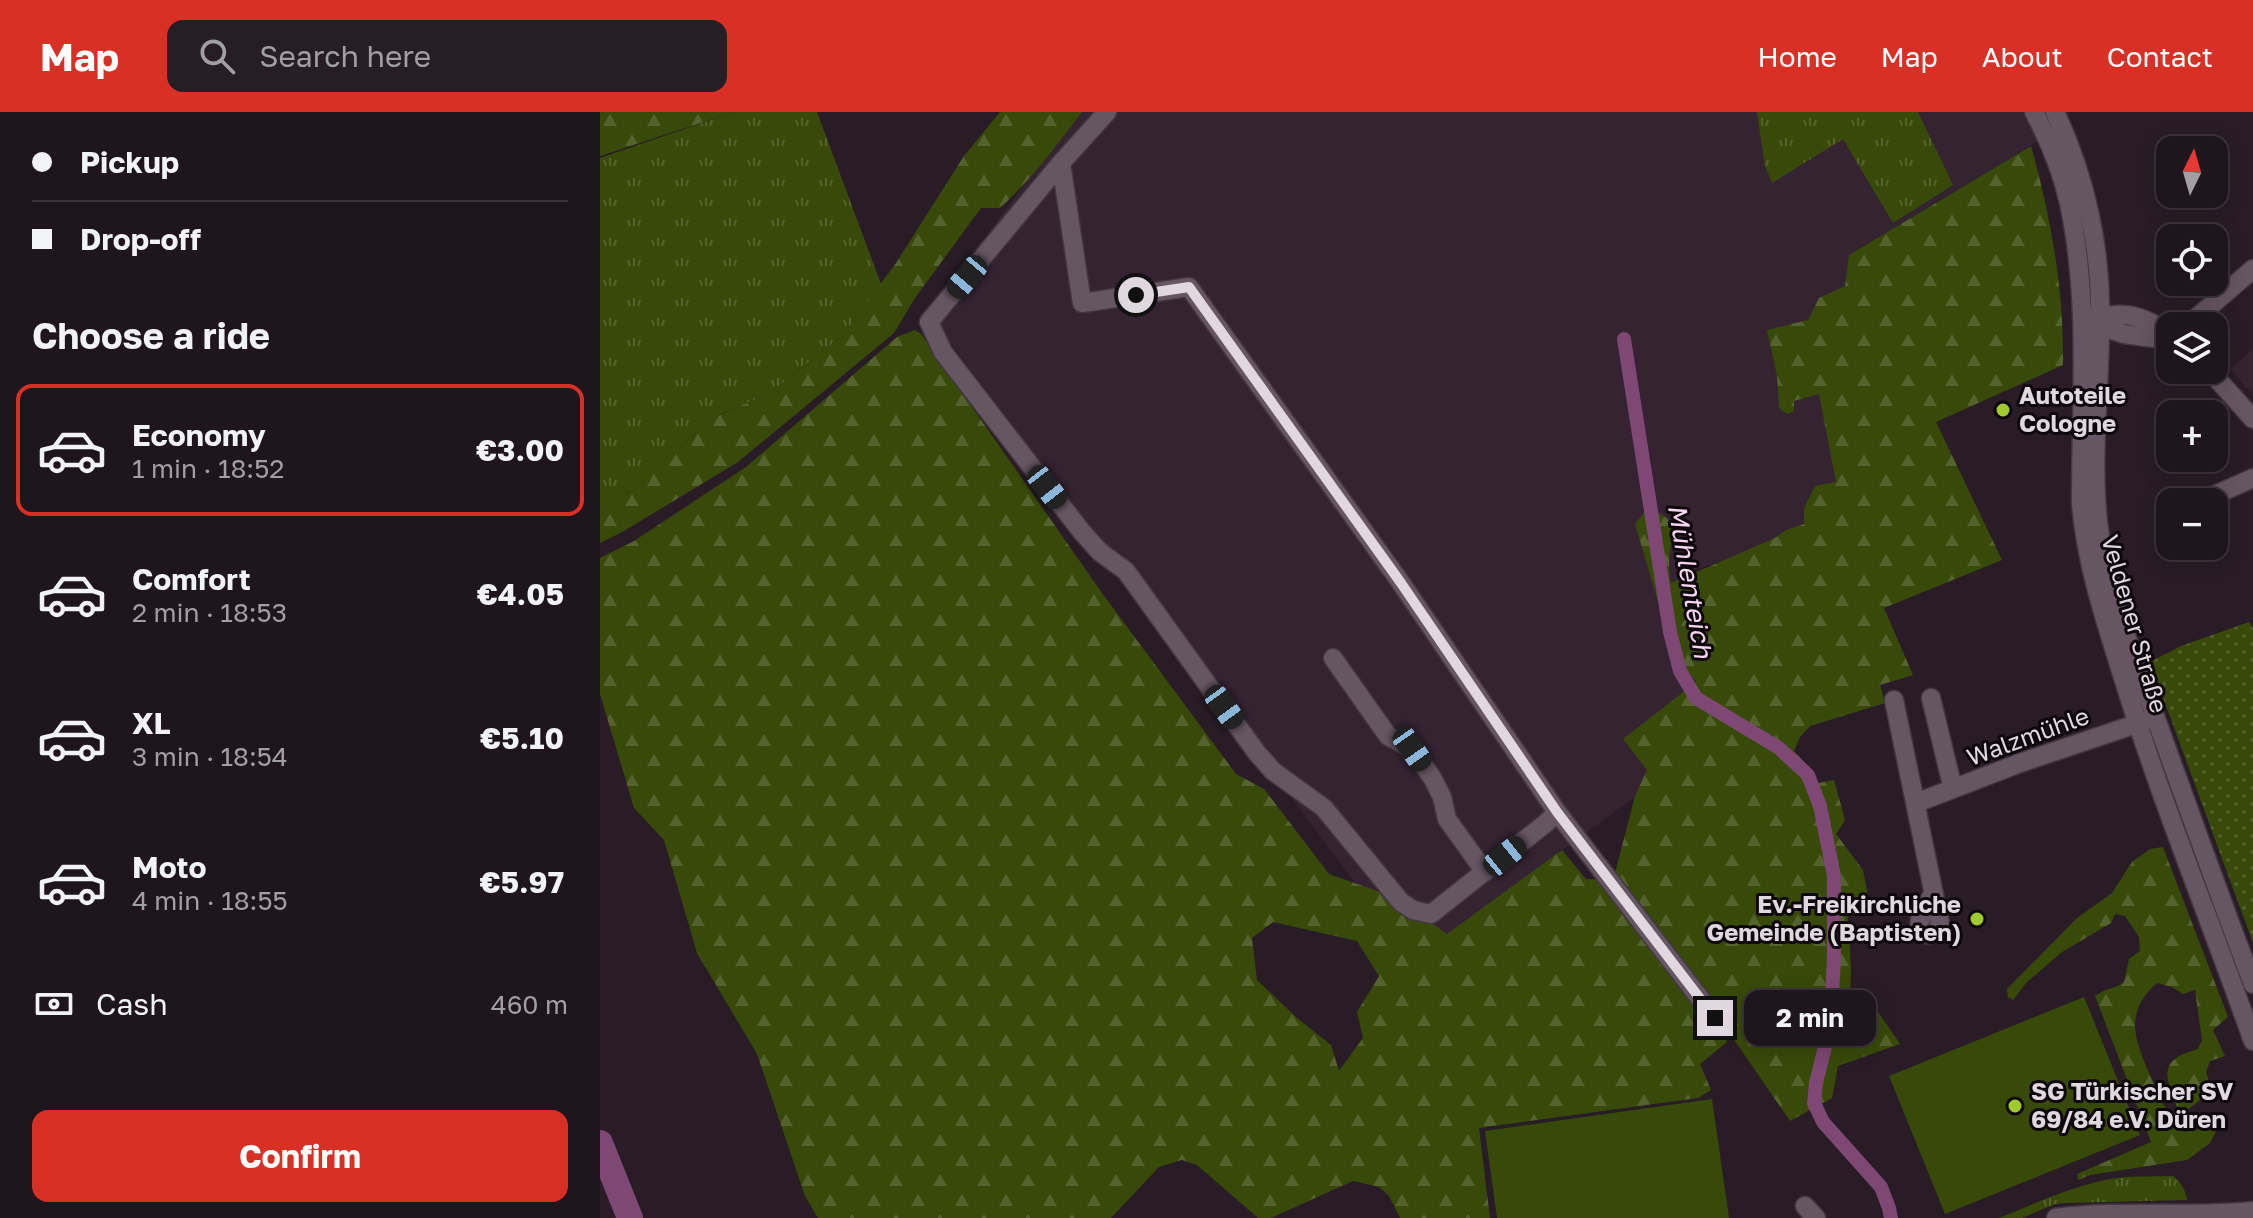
<!DOCTYPE html>
<meta charset="utf-8">
<style>
body{margin:0;font-family:"Golos Text",sans-serif;background:#271e25;color:#f1f3f6;height:100vh;display:flex;flex-direction:column;font-size:30px;white-space:nowrap}
*{box-sizing:border-box;margin:0}
p{font-size:26px;color:#a19fa3}
.icon{flex:none;width:44px;height:44px;fill:none;stroke:currentColor;stroke-width:2;stroke-linecap:round;stroke-linejoin:round}
.map{position:relative;flex:1;overflow:hidden}
.drawer{display:flex;flex-direction:column;background:#1f151c;width:600px}
.drawer>*{flex:none}
.top-card{display:grid;align-content:center;height:176px;padding:0 32px;background:#1f151c}
.needle{width:52px;rotate:5deg}
.buttons{position:absolute;left:1556px;top:24px;display:grid;gap:16px}
.buttons a{display:grid;place-items:center;width:72px;height:72px;border-radius:16px;background:#1f151c;box-shadow:0 4px 20px #0003,0 0 0 2px #3c343b;font-size:40px}
.end{position:absolute;width:36px;height:36px;margin:-18px;border:10px solid #e1d8df;background:#111;box-shadow:0 0 0 4px #111}
.from{border-radius:50%}
.bubble{position:absolute;height:56px;border-radius:16px;background:#1f151c;box-shadow:0 4px 20px #0003,0 0 0 2px #3c343b;font-size:26px;font-weight:700;line-height:56px;text-align:center}
.car{position:absolute;width:24px;height:48px;margin:-24px -12px;border-radius:10px;box-shadow:0 0 6px 2px #0007;background:linear-gradient(#222 24%,#8ab4d8 0 40%,#222 0 76%,#8ab4d8 0 86%,#222 0)}
.top-card b{display:flex;align-items:center;gap:28px;height:76px;font-size:30px}
.top-card b+b{border-top:2px solid #3c343b}
.top-card i{width:20px;height:20px;background:#f1f3f6}
ul{padding:0;list-style:none}
li{display:flex;align-items:center;gap:24px;height:132px;margin:0 16px 12px;padding:0 16px;border:4px solid transparent;border-radius:16px}
li div{flex:1}
li b{display:block;font-size:30px}
li em{font-style:normal;font-weight:700}
li.current{border-color:#d93025}
li>.icon{width:72px;height:72px;stroke-width:1.5}
h2{padding:0 32px;font-size:36px;line-height:96px}
.pay{display:flex;align-items:center;gap:20px;height:88px;padding:0 32px;font-size:30px}
.pay p{margin-inline-start:auto}
.action{display:flex;gap:16px;margin-top:auto;padding:16px 32px}
.action a{flex:1;height:92px;border-radius:16px;background:#d93025;color:#fff;font-size:32px;font-weight:700;line-height:92px;text-align:center}
header{display:flex;align-items:center;gap:48px;box-sizing:border-box;height:112px;padding:0 40px;background:#d93025;color:#fff}
header strong{font-size:38px}
nav{display:flex;gap:44px;margin-inline-start:auto;font-size:28px}
.search{width:560px;height:72px;background:#271e25;display:flex;align-items:center;gap:20px;box-sizing:border-box;padding:0 28px;border-radius:16px;color:#a19fa3;font-size:30px}
main{display:flex;flex:1;min-height:0}
.map>svg:first-child{display:block}
.built{fill:#352332}
.grass{fill:url(#grass-tufts)}
.forest{fill:url(#forest-firs);fill-rule:evenodd}
.park{fill:url(#park-dots)}
.pitch{fill:#384a0a}
.lines{fill:none;stroke-linecap:round;stroke-linejoin:round}
.canal{stroke:#7e4774;stroke-width:14}
.river{stroke:#7e4774;stroke-width:26}
.minor-casing{stroke:#433841;stroke-width:21}
.minor{stroke:#665663;stroke-width:18}
.route{stroke:#e1d8df;stroke-width:10}
.poi-dot{fill:#9eca2e;stroke:#0e080d;stroke-width:3}
.labels{text-anchor:middle;stroke-width:6;stroke-linejoin:round;paint-order:stroke}
.poi-label{font-size:24px;font-weight:bold;fill:#e1d8df;stroke:#0e080d;text-anchor:start}
.street-label{font-size:24px;fill:#e1d8df;stroke:#0e080d}
.water-label{font-size:26px;font-style:italic;fill:#f8d6f1;stroke:#0e080d}
</style>
<header>
<strong>Map</strong>
<div class="search"><svg class="icon" aria-label="search" viewBox="0 0 24 24"><circle cx="10" cy="10" r="6"/><path d="M15 15l6 6"/></svg>Search here</div>
<nav><a>Home</a><a>Map</a><a>About</a><a>Contact</a></nav>
</header>
<main>
<section class="drawer">
<div class="top-card">
<b><i class="from"></i>Pickup</b>
<b><i></i>Drop-off</b>
</div>
<h2>Choose a ride</h2>
<ul>
<li class="current"><svg class="icon" aria-label="car" viewBox="0 0 24 24"><path d="M5 17H2v-5l4-1 3-4h7l3 4 3 1v5h-3M9 17h6M6 11h13"/><circle cx="7" cy="17" r="2"/><circle cx="17" cy="17" r="2"/></svg><div><b>Economy</b><p>1 min · 18:52</p></div><em>€3.00</em></li>
<li><svg class="icon" aria-label="car" viewBox="0 0 24 24"><path d="M5 17H2v-5l4-1 3-4h7l3 4 3 1v5h-3M9 17h6M6 11h13"/><circle cx="7" cy="17" r="2"/><circle cx="17" cy="17" r="2"/></svg><div><b>Comfort</b><p>2 min · 18:53</p></div><em>€4.05</em></li>
<li><svg class="icon" aria-label="car" viewBox="0 0 24 24"><path d="M5 17H2v-5l4-1 3-4h7l3 4 3 1v5h-3M9 17h6M6 11h13"/><circle cx="7" cy="17" r="2"/><circle cx="17" cy="17" r="2"/></svg><div><b>XL</b><p>3 min · 18:54</p></div><em>€5.10</em></li>
<li><svg class="icon" aria-label="car" viewBox="0 0 24 24"><path d="M5 17H2v-5l4-1 3-4h7l3 4 3 1v5h-3M9 17h6M6 11h13"/><circle cx="7" cy="17" r="2"/><circle cx="17" cy="17" r="2"/></svg><div><b>Moto</b><p>4 min · 18:55</p></div><em>€5.97</em></li>
</ul>
<div class="pay"><svg class="icon" aria-label="cash" viewBox="0 0 24 24"><path d="M3 7h18v10H3z"/><circle cx="12" cy="12" r="2"/></svg>Cash<p>460 m</p></div>
<div class="action"><a>Confirm</a></div>
</section>
<div class="map">
<svg width="1653" height="1106" viewBox="0 0 1653 1106">
<defs>
<pattern id="grass-tufts" width="24" height="20" patternUnits="userSpaceOnUse" patternTransform="scale(2)"><rect width="24" height="20" fill="#384a0a"/><path d="M3 7l-1-3M5 7V3M7 7l1-3M15 17l-1-3M17 17v-4M19 17l1-3" fill="none" stroke="#54632d"/></pattern>
<pattern id="forest-firs" width="22" height="20" patternUnits="userSpaceOnUse" patternTransform="scale(2)"><rect width="22" height="20" fill="#384a0a"/><path d="M5 1l3.5 6h-7zM16 11l3.5 6h-7z" fill="#54632d"/></pattern>
<pattern id="park-dots" width="8" height="8" patternUnits="userSpaceOnUse" patternTransform="scale(2)"><rect width="8" height="8" fill="#384a0a"/><path d="M2 2h.1M6 6h.1" fill="none" stroke="#54632d" stroke-width="1.8" stroke-linecap="round"/></pattern>
</defs>
<rect width="100%" height="100%" fill="#291c26"/>
<path class="built" d="M466,0H1424L1438,29L1249,143L1248,410L1080,462L1153,598L813,848L329,202L425,71Z
M1653,237V283L1630,257Z"/>
<path class="grass" d="M134,0H217L281,172L243,223L171,280L113,306L34,377L0,400V46Z
M1157,0H1318L1353,73L1293,111L1243,27L1172,71L1165,54Z
M1573,1064C1580,1068 1587,1081 1587,1088L1466,1091L1455,1092L1422,1106H1399C1434,1092 1468,1076 1505,1068C1527,1063 1550,1065 1573,1064Z"/>
<path class="forest" d="M0,0H134L0,44Z
M400,0H482C456,34 432,67 400,96H381L315,186L294,221L138,350L24,419L0,431V400L34,377L113,306L171,280L243,223L296,151L364,44Z
M1431,34C1451,106 1464,177 1463,253L1336,310L1402,448L1284,496L1313,563L1280,573L1285,591L1210,614L1200,625L1194,639L1212,658L1218,671L1234,668L1245,708L1236,722L1263,758L1269,789L1247,793L1251,857L1250,885L1274,894L1300,932L1238,954L1232,986L1190,1009L1118,904L1015,761L1035,684L1047,658L1023,627L1096,570L1085,556L1069,544L1059,493L1035,412L1046,398C1084,405 1070,423 1069,450C1069,457 1070,464 1071,471L1175,426L1186,418L1204,412V396L1215,374L1236,370L1219,282L1194,289V299L1187,302L1179,296L1177,264L1167,218L1208,208L1219,186L1245,174L1249,143Z
M315,218L321,222L502,481L636,662L664,677L729,762L797,786L847,822L962,738L986,767L1006,768L1013,764L1127,930L1100,952L1111,978L1098,986L879,1016L890,1106H800L789,1084L779,1075L753,1069L671,1106H658L597,1053L582,1048L559,1055L511,1106H218L205,1084L157,942L97,841L64,728L34,696L0,582V446L34,429L146,355L297,225ZM673,810L757,829L779,864L757,900L763,926L739,959L731,933L697,906L657,868L652,826Z
M1563,735L1628,905L1613,918L1625,944L1610,949L1606,960L1610,973L1601,987L1586,999L1578,997C1565,964 1557,948 1598,937L1602,928L1595,878L1583,882L1572,875L1557,871C1544,882 1535,896 1535,914C1535,939 1563,990 1574,1014L1584,1020L1598,1017L1612,1007L1616,1019L1610,1031L1587,1048L1490,1063L1478,1068L1477,1062L1551,1030L1495,884C1507,875 1514,878 1524,870L1529,847L1540,839L1539,825L1525,804L1515,802L1511,811L1462,840L1427,870L1413,888L1408,885L1407,877L1477,806L1512,781L1532,750L1550,737Z"/>
<path class="park" d="M1649,510L1653,517V831L1550,550L1581,534Z"/>
<path class="pitch" d="M1484,885L1540,1023L1345,1102L1289,964Z
M1112,987L1129,1106H897L885,1019Z"/>
<g class="lines">
<path class="canal" d="M1024,227L1070,520L1080,559L1096,586L1179,636L1208,663L1220,694L1234,764V848L1230,915L1216,971L1214,991L1223,1010L1281,1075L1289,1096L1291,1106"/>
<path class="river" d="M0,1031L30,1106"/>
<g class="minor-casing">
<path id="minor" d="M1434,0C1449,28 1462,60 1469,91C1490,189 1481,292 1481,391C1486,450 1504,505 1522,562C1560,687 1610,807 1653,929
M1455,0C1486,65 1502,140 1500,212C1500,279 1490,352 1499,418C1508,482 1533,543 1555,604C1587,693 1619,783 1653,872
M461,51L329,210L343,240L482,420L500,440L526,459L657,641L673,659L724,696L801,790L813,798L831,802L946,711L957,700L801,471L589,175L482,191L461,51L507,0
M1489,207C1499,207 1506,203 1515,203C1534,201 1559,211 1570,226
M1501,207L1512,218L1524,222L1570,228
M1587,214L1653,157
M1609,258L1653,307
M1615,383L1653,366
M733,546L788,624L812,637L833,667L842,685L847,707L885,760
M1331,586L1353,677
M1294,588L1340,812L1337,820C1330,822 1325,825 1319,818L1320,808L1333,781
M1316,691L1420,651L1545,609
M957,700L1115,906
M1205,1094L1216,1106
M1456,1106C1521,1097 1587,1106 1653,1099"/>
</g>
<use href="#minor" class="minor"/>
</g>
<g class="lines">
<path class="route" d="M536,183L589,175L801,471L957,700L1115,906"/>
</g>
<g class="poi-dot">
<circle cx="1403" cy="298" r="8"/>
<circle cx="1377" cy="807" r="8"/>
<circle cx="1415" cy="994" r="8"/>
</g>
<g class="labels">
<g class="poi-label">
<text x="1419" y="292">Autoteile<tspan x="1419" dy="28">Cologne</tspan></text>
<text x="1361" y="801" text-anchor="end">Ev.-Freikirchliche<tspan x="1361" dy="28">Gemeinde (Baptisten)</tspan></text>
<text x="1431" y="988">SG Türkischer SV<tspan x="1431" dy="28">69/84 e.V. Düren</tspan></text>
</g>
<g class="street-label">
<text transform="translate(1534 512) rotate(74)" y="8">Veldener Straße</text>
<text transform="translate(1428 625) rotate(-20)" y="8">Walzmühle</text>
</g>
<g class="water-label">
<text transform="translate(1090 469) rotate(80)" y="9">Mühlenteich</text>
</g>
</g>
</svg>
<div class="buttons">
<a><svg class="needle" viewBox="-14 -14 28 28"><path d="M0-13l5 13h-10z" fill="#e53935"/><path d="M0 13l5-13h-10z" fill="#a19fa3"/></svg></a>
<a><svg class="icon" aria-label="locate" viewBox="0 0 24 24"><circle cx="12" cy="12" r="6"/><path d="M12 2v4M12 18v4M2 12h4M18 12h4"/></svg></a>
<a><svg class="icon" aria-label="layers" viewBox="0 0 24 24"><path d="M12 4l9 5-9 5-9-5zM3 14l9 5 9-5"/></svg></a>
<a>+</a>
<a>−</a>
</div>
<i class="end from" style="left:536px;top:183px"></i>
<i class="end" style="left:1115px;top:906px"></i>
<div class="bubble" style="left:1144px;top:878px;width:132px">2 min</div>
<i class="car" style="left:367px;top:165px;rotate:220deg"></i>
<i class="car" style="left:447px;top:375px;rotate:142deg"></i>
<i class="car" style="left:624px;top:595px;rotate:144deg"></i>
<i class="car" style="left:812px;top:637px;rotate:145deg"></i>
<i class="car" style="left:905px;top:744px;rotate:51deg"></i>
</div>
</main>
